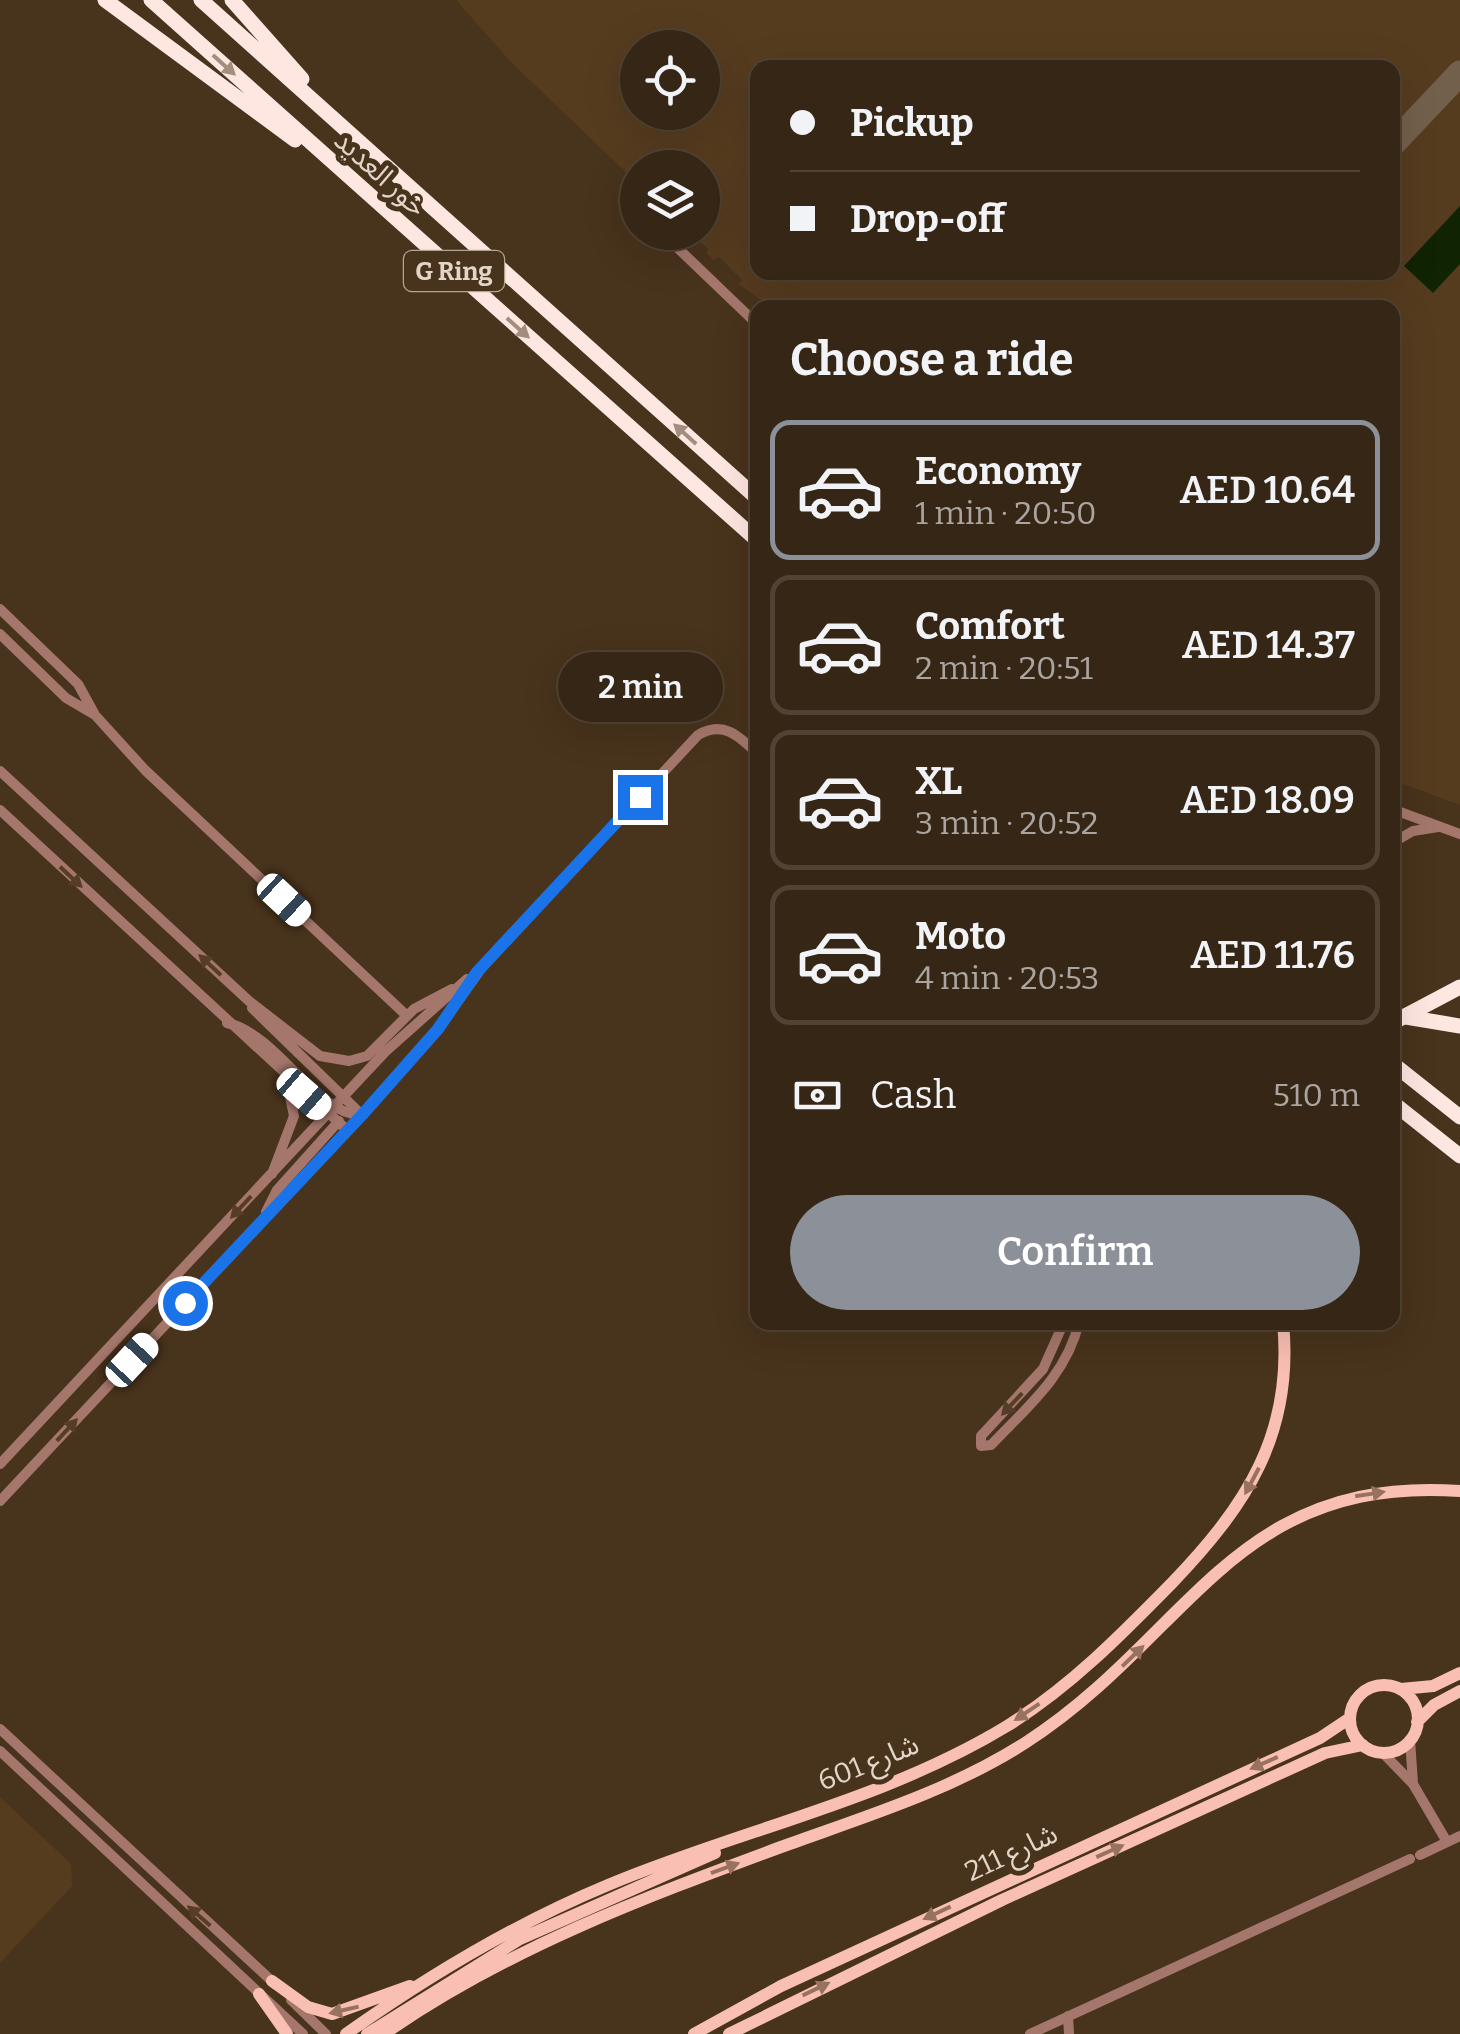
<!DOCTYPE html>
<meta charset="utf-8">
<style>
body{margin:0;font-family:Bitter,"Noto Sans Arabic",serif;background:#3d2e1e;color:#f1f3f6;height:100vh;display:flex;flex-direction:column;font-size:38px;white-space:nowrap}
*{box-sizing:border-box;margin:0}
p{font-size:32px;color:#aaa5a0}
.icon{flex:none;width:55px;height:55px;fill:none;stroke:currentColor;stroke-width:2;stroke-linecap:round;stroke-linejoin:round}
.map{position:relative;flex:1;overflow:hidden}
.panel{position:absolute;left:750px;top:300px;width:650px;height:1030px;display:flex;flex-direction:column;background:#362615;border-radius:20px;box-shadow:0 10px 40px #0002,0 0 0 2px #504334}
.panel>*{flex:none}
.guide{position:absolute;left:750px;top:60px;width:650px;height:220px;border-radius:20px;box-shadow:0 10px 40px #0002,0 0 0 2px #504334;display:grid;align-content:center;height:220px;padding:0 40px;background:#362615}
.buttons{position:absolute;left:620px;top:30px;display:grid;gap:20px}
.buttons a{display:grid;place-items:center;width:100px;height:100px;border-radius:50%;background:#362615;box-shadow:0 10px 40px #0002,0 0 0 2px #504334;font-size:50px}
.end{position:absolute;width:45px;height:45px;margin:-22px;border:12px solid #1a73e8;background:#fff;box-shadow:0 0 0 5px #fff}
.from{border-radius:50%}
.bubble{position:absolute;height:70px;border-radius:35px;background:#362615;box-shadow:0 10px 40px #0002,0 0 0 2px #504334;font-size:32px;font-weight:600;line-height:70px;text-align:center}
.car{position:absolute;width:30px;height:60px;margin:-30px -15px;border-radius:12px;box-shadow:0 0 8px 2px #0007;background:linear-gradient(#fff 24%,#345 0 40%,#fff 0 76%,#345 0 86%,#fff 0)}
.guide b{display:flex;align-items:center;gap:35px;height:95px;font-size:38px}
.guide b+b{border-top:2px solid #504334}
.guide i{width:25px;height:25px;background:#f1f3f6}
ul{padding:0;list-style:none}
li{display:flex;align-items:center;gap:30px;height:140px;margin:0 20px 15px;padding:0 20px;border:5px solid #504334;border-radius:20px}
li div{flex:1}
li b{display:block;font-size:38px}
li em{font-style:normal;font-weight:600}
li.selected{border-color:#8c9099}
li>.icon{width:90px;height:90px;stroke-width:1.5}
h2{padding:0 40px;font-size:45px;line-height:120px}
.pay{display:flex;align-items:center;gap:25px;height:110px;padding:0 40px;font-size:38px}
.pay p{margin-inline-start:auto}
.action{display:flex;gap:20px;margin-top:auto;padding:20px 40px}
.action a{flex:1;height:115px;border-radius:60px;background:#8c9099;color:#fff;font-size:40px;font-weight:600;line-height:115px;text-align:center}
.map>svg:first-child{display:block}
.built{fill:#563c1f;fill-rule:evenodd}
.water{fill:#102303}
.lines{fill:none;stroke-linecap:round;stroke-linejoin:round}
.taxiway{stroke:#73604c;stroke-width:25}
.minor{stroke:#a5776c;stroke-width:10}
.major{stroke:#f9bfb2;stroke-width:12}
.highway{stroke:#ffe7e1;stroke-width:15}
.oneway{fill:#a48d7e}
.oneway2{fill:#563d28}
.oneway3{fill:#987260}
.route{stroke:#1a73e8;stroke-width:12}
.labels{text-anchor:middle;stroke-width:10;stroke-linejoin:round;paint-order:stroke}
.shield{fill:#48331c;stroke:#b4a494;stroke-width:2.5}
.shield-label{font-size:25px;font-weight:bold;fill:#e3d5c8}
.street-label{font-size:28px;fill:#e3d5c8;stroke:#48331c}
</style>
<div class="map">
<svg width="1460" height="2034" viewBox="0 0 1460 2034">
<rect width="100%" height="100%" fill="#48331c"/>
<path class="built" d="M456,0H1460V805L1393,780L1392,308L770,307L739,284L742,280L719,257L714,260L706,253L708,249L691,233L702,232V168H638L637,183L510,61ZM638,48H702V112H638ZM758,68H1392V272H758Z
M0,1797L71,1864L72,1886L0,1963Z"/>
<path class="water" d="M1460,206V264L1433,293L1404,266Z"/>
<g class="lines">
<path class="taxiway" d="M1392,145L1460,73"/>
<path class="minor" d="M661,232L758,325
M0,609L78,684L95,715L145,770L406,1015
M0,634L66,698L95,715
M0,771L249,1001L320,1056L349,1061L367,1056L414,1009L452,989
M1392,809L1460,834
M0,810L347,1130
M1392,843L1413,831L1438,827
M252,1008L362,1115
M227,1023C278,1034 317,1117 362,1115
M272,1174L294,1116L287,1082
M266,1212L277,1190L339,1121
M1064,1322L1043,1369L981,1436V1446L991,1445C1026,1408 1067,1375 1079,1322
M0,1464L385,1052L467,979
M0,1501L362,1115L438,1029L483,966L698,735C723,720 739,736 758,754
M0,1729L275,1984
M1410,1740L1413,1783
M0,1751L303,2034
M1382,1752L1413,1784L1447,1842
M1420,1855L1460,1836
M291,2000L326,2034
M1068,2016L1069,2034
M1030,2034L1410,1859"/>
<path class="major" d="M1350 1719a34 34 0 1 1 68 0a34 34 0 1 1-68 0Z
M1401,1689L1433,1686L1460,1673
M1417,1722L1434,1705L1460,1691
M272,1981L308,2007L332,2014L410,1986
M259,1994L287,2034
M346,2034C428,1976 514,1924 608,1885C739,1830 884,1801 1007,1726C1070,1687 1121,1635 1172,1583C1246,1506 1294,1434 1283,1322
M367,2034L520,1939L715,1853
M384,2034C506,1949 643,1898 781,1847C864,1817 950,1791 1025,1743C1190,1637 1232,1475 1460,1491
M694,2034L781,1986L1320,1738L1350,1718
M729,2034L1002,1900L1325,1753L1363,1745"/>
<path class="highway" d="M105,0L295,140
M151,0L758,541
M201,0L758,499
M232,0L302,79
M1400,1016L1460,1026
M1392,1023L1460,987
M1392,1063L1460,1117
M1392,1102L1460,1156"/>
</g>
<defs><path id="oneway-solid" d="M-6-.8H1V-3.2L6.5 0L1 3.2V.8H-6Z" transform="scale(2.5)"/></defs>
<g class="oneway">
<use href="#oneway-solid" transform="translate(224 65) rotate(42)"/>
<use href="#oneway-solid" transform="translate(518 328) rotate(42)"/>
<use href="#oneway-solid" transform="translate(685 434) rotate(-138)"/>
</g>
<g class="oneway2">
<use href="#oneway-solid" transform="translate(71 877) rotate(43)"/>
<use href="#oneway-solid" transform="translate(210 965) rotate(-137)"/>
<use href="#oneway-solid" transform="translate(241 1207) rotate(133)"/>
<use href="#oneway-solid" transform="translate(1012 1404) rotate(133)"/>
<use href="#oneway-solid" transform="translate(67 1430) rotate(-47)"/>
<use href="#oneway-solid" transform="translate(199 1916) rotate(-139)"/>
</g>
<g class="oneway3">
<use href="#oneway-solid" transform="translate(1252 1481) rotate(118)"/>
<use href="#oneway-solid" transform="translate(1370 1494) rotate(-9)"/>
<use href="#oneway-solid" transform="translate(1133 1656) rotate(-44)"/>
<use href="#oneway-solid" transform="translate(1027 1712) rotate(146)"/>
<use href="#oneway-solid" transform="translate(1264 1763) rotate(156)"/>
<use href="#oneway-solid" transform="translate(1110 1851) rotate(-24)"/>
<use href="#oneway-solid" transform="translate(725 1868) rotate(-20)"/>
<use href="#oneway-solid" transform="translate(937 1913) rotate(155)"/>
<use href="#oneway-solid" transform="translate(816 1989) rotate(-26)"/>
<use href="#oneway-solid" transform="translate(344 2010) rotate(167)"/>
</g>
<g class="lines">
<path class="route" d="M185,1303L362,1115L438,1029L477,972L640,797"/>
</g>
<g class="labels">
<rect class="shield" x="404" y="251" width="100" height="40" rx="8"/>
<g class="shield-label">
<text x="454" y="280">G Ring</text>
</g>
<g class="street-label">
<text transform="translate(381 173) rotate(42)" y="10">خور العديد</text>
<text transform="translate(868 1762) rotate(-22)" y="10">شارع 601</text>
<text transform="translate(1011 1852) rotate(-25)" y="10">شارع 211</text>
</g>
</g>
</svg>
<div class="buttons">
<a><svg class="icon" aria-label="locate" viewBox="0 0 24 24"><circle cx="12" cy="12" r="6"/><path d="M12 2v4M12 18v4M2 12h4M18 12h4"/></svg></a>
<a><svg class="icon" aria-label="layers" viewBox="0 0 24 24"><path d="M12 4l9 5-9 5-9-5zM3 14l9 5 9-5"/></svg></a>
</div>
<i class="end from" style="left:185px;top:1303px"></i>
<i class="end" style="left:640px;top:797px"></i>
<div class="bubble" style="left:558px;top:652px;width:165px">2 min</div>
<i class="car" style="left:284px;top:900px;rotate:133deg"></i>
<i class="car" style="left:304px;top:1094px;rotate:131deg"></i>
<i class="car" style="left:132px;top:1360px;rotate:43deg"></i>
<div class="guide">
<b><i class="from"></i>Pickup</b>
<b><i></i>Drop-off</b>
</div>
<section class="panel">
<h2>Choose a ride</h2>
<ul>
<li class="selected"><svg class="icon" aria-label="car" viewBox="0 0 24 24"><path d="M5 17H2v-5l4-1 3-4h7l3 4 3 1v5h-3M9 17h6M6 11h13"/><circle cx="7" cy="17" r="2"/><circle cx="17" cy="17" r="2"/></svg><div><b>Economy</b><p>1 min · 20:50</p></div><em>AED 10.64</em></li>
<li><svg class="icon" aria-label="car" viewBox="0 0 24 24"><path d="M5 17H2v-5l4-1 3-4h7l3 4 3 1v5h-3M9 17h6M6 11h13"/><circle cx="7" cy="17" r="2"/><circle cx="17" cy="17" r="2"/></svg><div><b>Comfort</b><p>2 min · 20:51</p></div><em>AED 14.37</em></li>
<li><svg class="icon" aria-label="car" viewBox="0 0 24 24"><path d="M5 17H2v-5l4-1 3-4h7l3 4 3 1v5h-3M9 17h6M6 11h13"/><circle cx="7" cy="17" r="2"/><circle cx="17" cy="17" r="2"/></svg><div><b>XL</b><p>3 min · 20:52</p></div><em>AED 18.09</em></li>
<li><svg class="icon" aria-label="car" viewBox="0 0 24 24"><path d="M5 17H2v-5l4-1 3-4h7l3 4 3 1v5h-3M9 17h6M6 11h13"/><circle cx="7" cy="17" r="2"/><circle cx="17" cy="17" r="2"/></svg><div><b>Moto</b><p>4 min · 20:53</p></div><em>AED 11.76</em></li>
</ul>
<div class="pay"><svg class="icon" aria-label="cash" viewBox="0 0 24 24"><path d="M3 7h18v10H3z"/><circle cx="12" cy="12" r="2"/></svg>Cash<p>510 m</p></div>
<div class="action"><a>Confirm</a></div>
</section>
</div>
